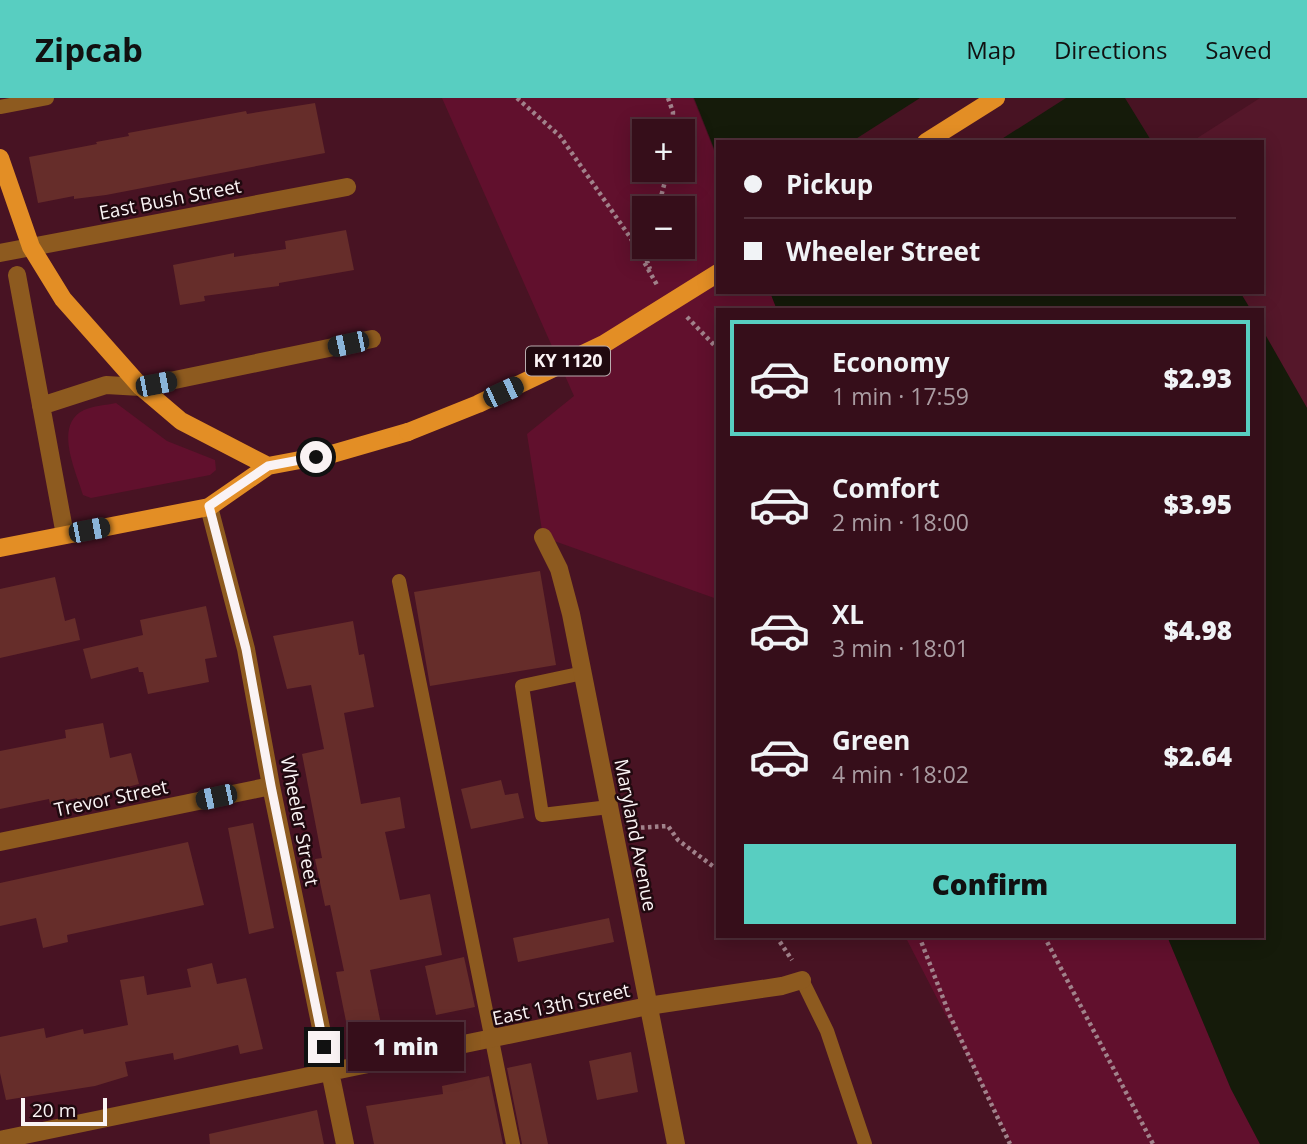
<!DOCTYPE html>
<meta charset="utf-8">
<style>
body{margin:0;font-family:"Open Sans",sans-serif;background:#3d1723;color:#f1f3f6;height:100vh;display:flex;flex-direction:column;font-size:26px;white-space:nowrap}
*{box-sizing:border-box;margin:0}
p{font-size:23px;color:#aa9ca2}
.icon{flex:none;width:38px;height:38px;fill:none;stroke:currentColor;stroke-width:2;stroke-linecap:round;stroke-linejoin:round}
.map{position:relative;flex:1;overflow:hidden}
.sheet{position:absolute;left:716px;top:210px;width:548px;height:630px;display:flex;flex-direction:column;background:#360e1a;border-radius:0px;box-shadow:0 4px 18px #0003,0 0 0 2px #502e39}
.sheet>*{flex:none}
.guide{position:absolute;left:716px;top:42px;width:548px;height:154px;border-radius:0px;box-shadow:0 4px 18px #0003,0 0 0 2px #502e39;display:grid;align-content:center;height:154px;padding:0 28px;background:#360e1a}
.buttons{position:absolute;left:632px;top:21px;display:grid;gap:14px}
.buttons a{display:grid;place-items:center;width:63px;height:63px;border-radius:0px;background:#360e1a;box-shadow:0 4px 18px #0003,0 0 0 2px #502e39;font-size:35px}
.scale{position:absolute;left:21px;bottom:18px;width:86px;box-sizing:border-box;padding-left:7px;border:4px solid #faf3f4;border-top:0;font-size:19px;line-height:24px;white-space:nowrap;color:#faf3f4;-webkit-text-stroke:5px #20090f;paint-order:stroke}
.end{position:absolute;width:32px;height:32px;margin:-16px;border:9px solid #faf3f4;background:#111;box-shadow:0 0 0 4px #111}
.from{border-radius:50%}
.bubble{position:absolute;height:49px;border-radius:0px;background:#360e1a;box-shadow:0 4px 18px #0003,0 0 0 2px #502e39;font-size:23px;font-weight:800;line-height:49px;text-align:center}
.car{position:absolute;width:21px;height:42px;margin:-21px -10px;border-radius:9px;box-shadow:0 0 5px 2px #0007;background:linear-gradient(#222 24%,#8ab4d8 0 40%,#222 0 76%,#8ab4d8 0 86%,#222 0)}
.guide b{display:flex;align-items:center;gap:24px;height:66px;font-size:26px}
.guide b+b{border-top:2px solid #502e39}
.guide i{width:18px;height:18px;background:#f1f3f6}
ul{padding:12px 0 0;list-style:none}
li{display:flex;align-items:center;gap:21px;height:116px;margin:0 14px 10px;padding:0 14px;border:4px solid transparent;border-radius:0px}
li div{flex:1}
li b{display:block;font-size:26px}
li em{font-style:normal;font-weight:800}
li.active{border-color:#58cec1}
li>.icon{width:63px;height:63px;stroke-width:1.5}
.primary-button{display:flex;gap:14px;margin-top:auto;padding:14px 28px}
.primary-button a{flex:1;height:80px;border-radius:0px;background:#58cec1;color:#111;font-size:28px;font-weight:800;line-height:80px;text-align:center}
header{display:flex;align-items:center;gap:42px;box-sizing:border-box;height:98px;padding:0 35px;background:#58cec1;color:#111}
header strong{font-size:33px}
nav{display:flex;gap:38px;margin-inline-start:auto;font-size:24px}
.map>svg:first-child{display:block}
.built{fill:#55172a}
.green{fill:#61102d;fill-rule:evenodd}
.water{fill:#151b0a}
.pier{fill:#481323}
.building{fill:#662d2a}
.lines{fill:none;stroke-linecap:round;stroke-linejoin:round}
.path{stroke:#a1828b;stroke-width:4.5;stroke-dasharray:3.5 3.5;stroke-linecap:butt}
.lane{stroke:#8d5a1f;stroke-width:14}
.street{stroke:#8d5a1f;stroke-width:18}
.primary{stroke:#e38e25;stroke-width:18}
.primary-bridge{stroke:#e38e25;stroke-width:18}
.route{stroke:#faf3f4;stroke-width:9}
.labels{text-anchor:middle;stroke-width:5;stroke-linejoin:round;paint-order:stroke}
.shield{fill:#20090f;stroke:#b9adaf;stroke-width:2}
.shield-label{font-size:18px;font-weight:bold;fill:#faf3f4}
.street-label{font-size:19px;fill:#faf3f4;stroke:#20090f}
</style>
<header>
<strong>Zipcab</strong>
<nav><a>Map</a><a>Directions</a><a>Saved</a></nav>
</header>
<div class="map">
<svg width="1307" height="1046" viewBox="0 0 1307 1046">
<rect width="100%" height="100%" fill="#481323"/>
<path class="built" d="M1260,0H1307V310L1262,231V212H1251L1240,194H1262V44H1191Z"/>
<path class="green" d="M442,0H693L717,60L718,194H770L777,212H718L717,501L543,439L527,336L574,298ZM644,33H682V72H644ZM644,110H682V149H644Z
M116,305L167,343L215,362L216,372L210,377L91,400L83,397C76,373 53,327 84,312C93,308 106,307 116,305Z
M905,838H1167L1231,991L1260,1046H1012Z"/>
<path class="water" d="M694,0H1125L1152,44H718L717,58Z
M770,194H1240L1251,212H777Z
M1262,231L1307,310V1046H1260L1231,991L1167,838H1262Z"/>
<path class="pier" d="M920,0H1066L997,44H851Z"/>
<path class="building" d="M315,5L325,55L106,97L74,101V98L38,105L29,59L97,46L96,44L129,38L128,35L246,13L247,16Z
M346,132L354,172L279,185V188L204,198L205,203L180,207L173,167L234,155V159L286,151L285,143Z
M540,473L556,567L430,588L414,494Z
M55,479L65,523L75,520L80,542L0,560V491Z
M206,508L217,559L205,561L209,584L148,596L143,574H139L138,569L91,581L83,551L143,537L140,522Z
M353,523L359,557L364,556L374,609L344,615L361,706L400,699L405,730L385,734L400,802L430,796L442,857L370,872L382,931L349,938L336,874L344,873L330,807L325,808L315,761L322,760L302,656L324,651L311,587L287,591L273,538Z
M103,625L110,660L131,655L139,686L104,695L105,700L78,705L77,700L50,706L49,701L0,711V653L66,640L65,632Z
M501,682L505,697L518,695L524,720L471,731L461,691Z
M253,725L274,830L249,836L228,730Z
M188,744L204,807L67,837L68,844L43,850L36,820L0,828V785Z
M609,820L614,844L518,864L513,840Z
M464,859L475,909L436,917L425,868Z
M212,865L217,886L246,880L263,951L240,956L238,947L174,962L173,955L125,964L128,978L95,988L6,1002L0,975V939L44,930L46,940L83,931L84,936L128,927L120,882L144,878L147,897L191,889L187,871Z
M631,954L638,994L597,1002L589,963Z
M531,965L548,1046H522L507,970Z
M489,978L503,1046H374L366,1008L443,996L442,988Z
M317,1012L324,1046H210L209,1036Z"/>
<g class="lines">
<path class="path" d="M517,0L560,38L630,139L657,187
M668,0L673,14L672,33
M658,110L668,72
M646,149L644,155L650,171
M687,219L718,251
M634,730L668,728L678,742L718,772
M776,838L792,862
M919,838L950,918L1010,1046
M1044,838L1153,1046"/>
<path class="lane" d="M0,9L47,0
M399,483L513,1046
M583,575L522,588L542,717L609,709
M802,882L827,933L865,1046"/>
<path class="street" d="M0,155L347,89
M17,177L65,437
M41,308L106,287L141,289L372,241
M209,409L246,551L271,688L345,1046
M543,439L559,471L571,516L676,1046
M0,744L271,688
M0,1042L648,908L782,888L802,882"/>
<path class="primary" d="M926,44L996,0
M0,60L31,149L63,201L141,289L181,323L268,368
M0,450L209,409L268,368L332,356L408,334"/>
<path class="primary-bridge" d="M408,334L478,306L604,246L718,175"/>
</g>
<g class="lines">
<path class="route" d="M316,359L268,368L209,408L246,551L271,688L324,949"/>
</g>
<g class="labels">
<rect class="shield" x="526" y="248.5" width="84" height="29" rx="5"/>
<g class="shield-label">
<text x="568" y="269">KY 1120</text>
</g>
<g class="street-label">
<text transform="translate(170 101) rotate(-11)" y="7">East Bush Street</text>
<text transform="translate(111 700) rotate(-12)" y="7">Trevor Street</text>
<text transform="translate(300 723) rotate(79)" y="7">Wheeler Street</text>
<text transform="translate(636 737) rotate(79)" y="7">Maryland Avenue</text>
<text transform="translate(561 906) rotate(-12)" y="7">East 13th Street</text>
</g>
</g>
</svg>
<div class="buttons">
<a>+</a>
<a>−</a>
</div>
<div class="scale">20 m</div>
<i class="end from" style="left:316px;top:359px"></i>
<i class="end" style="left:324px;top:949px"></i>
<div class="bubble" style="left:348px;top:924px;width:116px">1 min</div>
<i class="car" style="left:348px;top:246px;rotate:258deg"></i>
<i class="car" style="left:156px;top:286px;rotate:79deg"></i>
<i class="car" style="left:503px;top:294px;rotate:65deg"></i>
<i class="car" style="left:89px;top:432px;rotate:79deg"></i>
<i class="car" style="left:216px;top:699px;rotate:258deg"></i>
<div class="guide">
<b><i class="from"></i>Pickup</b>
<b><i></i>Wheeler Street</b>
</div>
<section class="sheet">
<ul>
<li class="active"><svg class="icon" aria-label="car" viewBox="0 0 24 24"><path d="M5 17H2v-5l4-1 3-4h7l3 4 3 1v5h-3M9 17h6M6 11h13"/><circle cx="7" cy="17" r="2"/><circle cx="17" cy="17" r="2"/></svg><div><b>Economy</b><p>1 min · 17:59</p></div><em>$2.93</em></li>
<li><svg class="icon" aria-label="car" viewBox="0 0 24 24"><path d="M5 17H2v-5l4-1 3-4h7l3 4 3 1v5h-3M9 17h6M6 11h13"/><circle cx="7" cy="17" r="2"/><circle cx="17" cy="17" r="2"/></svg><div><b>Comfort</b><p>2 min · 18:00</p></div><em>$3.95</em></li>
<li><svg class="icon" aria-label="car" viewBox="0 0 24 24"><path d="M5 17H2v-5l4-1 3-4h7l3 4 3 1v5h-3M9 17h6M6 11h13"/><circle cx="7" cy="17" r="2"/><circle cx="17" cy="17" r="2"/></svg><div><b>XL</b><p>3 min · 18:01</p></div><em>$4.98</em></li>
<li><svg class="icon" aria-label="car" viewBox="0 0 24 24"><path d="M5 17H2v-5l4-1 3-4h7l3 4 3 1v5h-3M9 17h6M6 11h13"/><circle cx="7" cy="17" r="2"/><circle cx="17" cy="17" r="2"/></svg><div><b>Green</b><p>4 min · 18:02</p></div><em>$2.64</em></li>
</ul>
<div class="primary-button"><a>Confirm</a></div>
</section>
</div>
